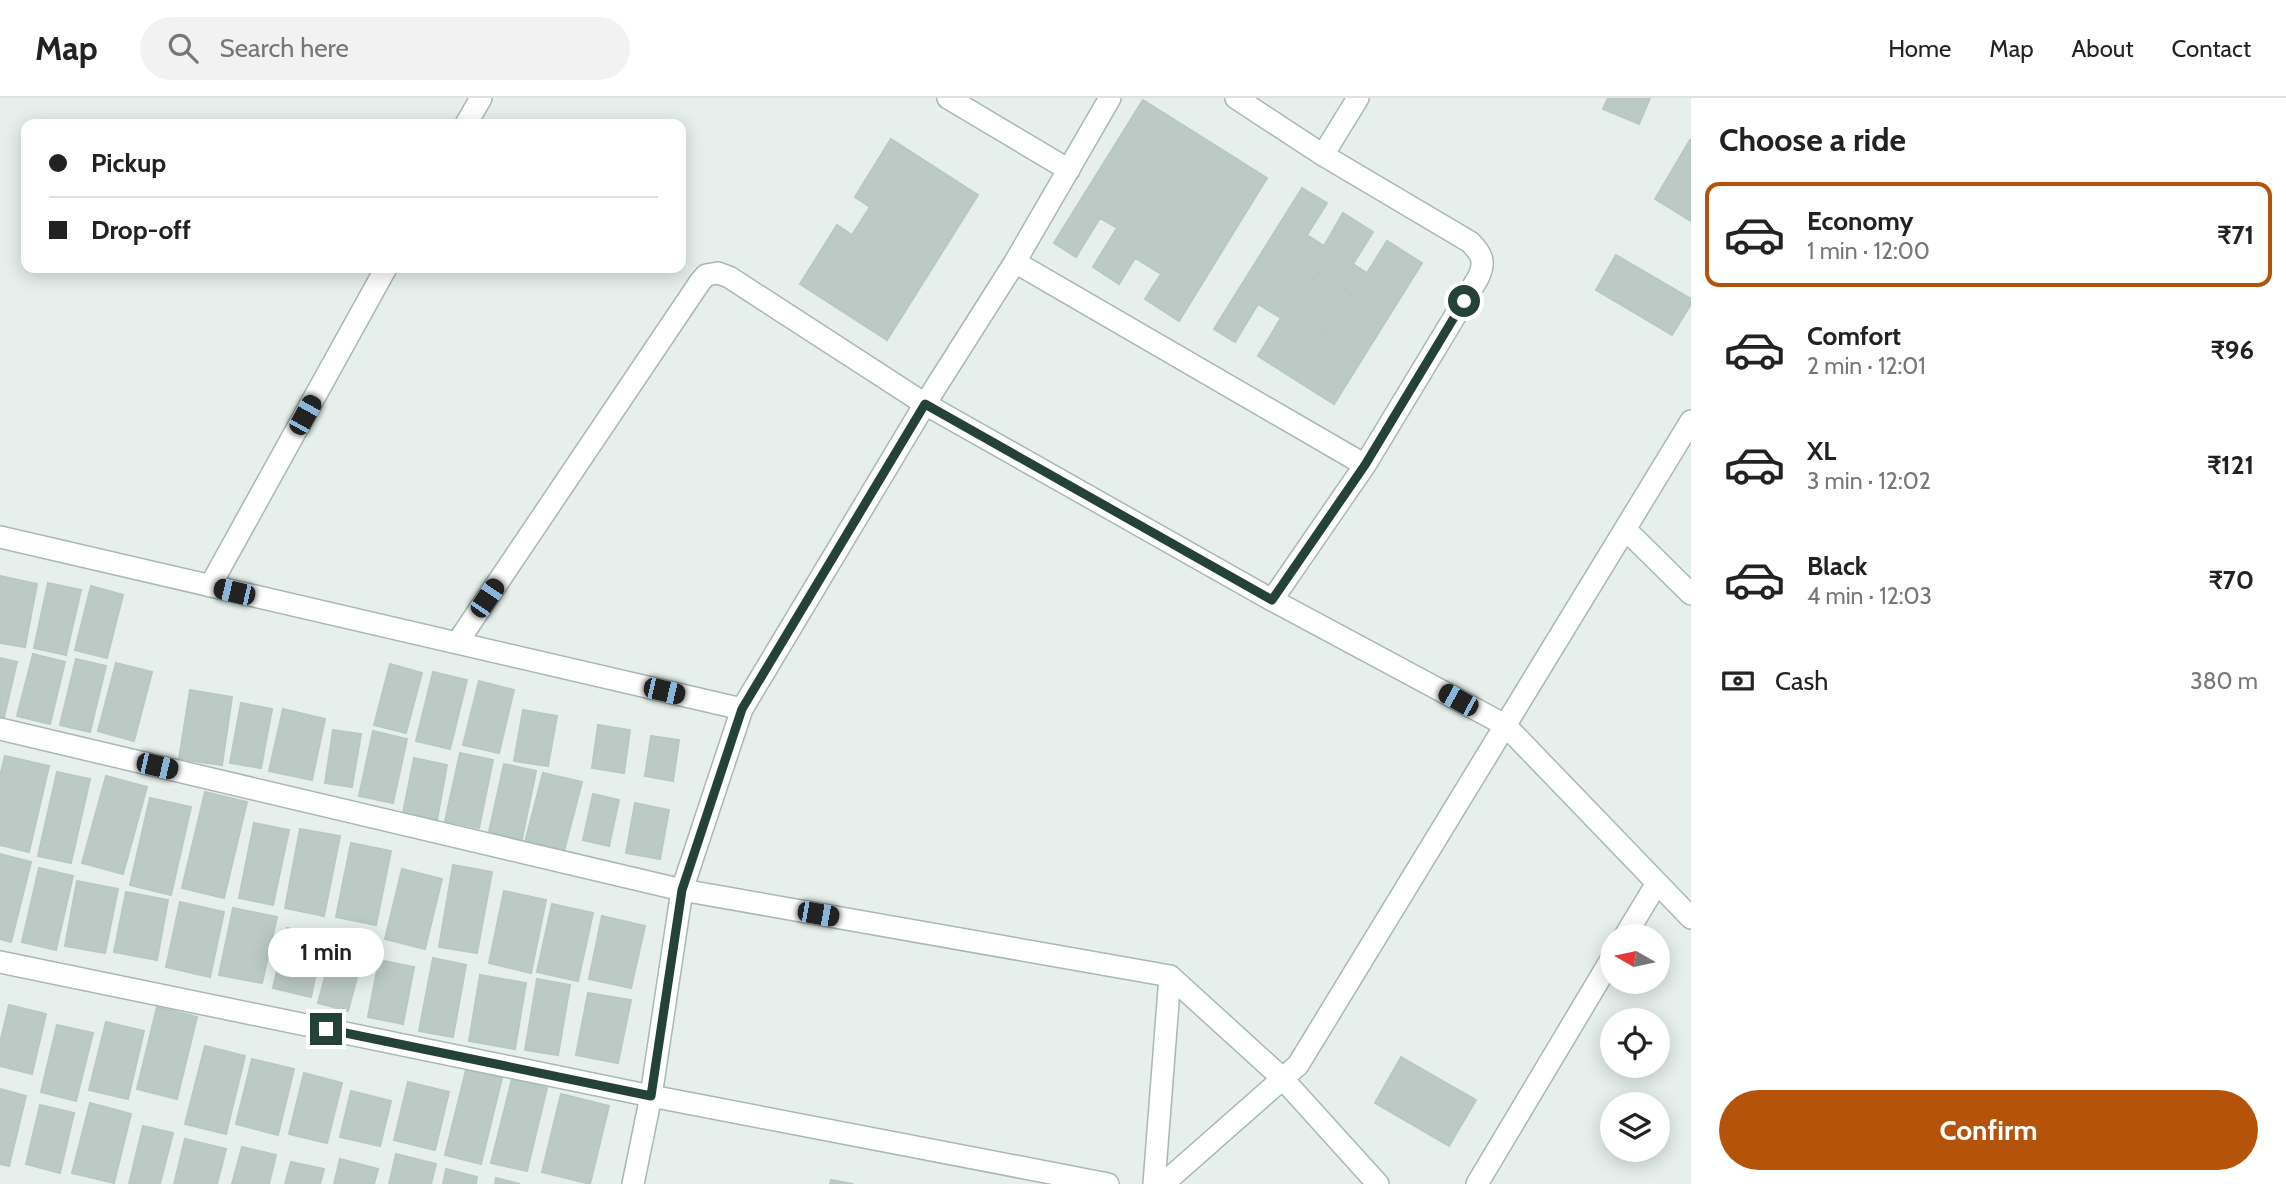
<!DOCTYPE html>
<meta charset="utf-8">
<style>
body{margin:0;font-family:Cabin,sans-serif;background:#f2f2f2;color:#222;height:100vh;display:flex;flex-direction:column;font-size:26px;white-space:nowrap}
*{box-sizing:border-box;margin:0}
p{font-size:23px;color:#767676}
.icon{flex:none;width:38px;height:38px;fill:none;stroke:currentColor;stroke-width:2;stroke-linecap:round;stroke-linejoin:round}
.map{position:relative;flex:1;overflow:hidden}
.sheet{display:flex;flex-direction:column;background:#fff;width:595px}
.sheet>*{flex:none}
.banner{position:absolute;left:21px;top:21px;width:665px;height:154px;border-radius:14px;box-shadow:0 4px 18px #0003;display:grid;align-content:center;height:154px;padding:0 28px;background:#fff}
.needle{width:46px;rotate:279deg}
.tools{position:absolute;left:1600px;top:826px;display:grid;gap:14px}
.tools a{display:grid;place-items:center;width:70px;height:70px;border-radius:50%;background:#fff;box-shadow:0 4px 18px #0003;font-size:35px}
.end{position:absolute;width:32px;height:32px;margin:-16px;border:9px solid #24423a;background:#fff;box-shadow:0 0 0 4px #fff}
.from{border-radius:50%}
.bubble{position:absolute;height:49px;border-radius:24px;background:#fff;box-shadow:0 4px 18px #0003;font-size:23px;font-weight:700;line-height:49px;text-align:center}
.car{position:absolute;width:21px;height:42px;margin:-21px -10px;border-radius:9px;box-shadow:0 0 5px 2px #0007;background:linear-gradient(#222 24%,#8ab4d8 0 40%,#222 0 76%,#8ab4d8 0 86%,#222 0)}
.banner b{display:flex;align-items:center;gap:24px;height:66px;font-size:26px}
.banner b+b{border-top:2px solid #e0e0e0}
.banner i{width:18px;height:18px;background:#222}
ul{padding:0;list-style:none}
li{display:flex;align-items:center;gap:21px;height:105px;margin:0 14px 10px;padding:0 14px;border:4px solid transparent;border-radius:14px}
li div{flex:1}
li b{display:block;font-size:26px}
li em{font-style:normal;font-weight:700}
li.active{border-color:#b45309}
li>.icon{width:63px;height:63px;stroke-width:1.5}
h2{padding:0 28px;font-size:32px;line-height:84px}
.pay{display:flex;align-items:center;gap:18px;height:77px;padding:0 28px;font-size:26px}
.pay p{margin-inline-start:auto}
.action{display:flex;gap:14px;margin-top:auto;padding:14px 28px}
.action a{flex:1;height:80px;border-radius:42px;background:#b45309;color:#fff;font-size:28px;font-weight:700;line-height:80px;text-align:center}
header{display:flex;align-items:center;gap:42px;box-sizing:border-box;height:98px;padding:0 35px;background:#fff;border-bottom:2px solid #e0e0e0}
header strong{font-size:33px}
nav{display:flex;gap:38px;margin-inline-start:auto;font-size:24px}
.search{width:490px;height:63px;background:#f2f2f2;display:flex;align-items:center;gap:18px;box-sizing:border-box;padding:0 24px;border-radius:38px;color:#767676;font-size:26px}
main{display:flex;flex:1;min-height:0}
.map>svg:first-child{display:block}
.building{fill:#bbcac4;stroke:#b8c9c2;stroke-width:2;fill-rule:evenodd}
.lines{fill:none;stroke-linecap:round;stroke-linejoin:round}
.minor-casing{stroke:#a8b8b2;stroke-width:24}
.minor{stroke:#fff;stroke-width:21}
.route{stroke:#24423a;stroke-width:9}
</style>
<header>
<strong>Map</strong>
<div class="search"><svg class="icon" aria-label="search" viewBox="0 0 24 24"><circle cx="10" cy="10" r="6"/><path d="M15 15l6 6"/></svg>Search here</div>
<nav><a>Home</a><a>Map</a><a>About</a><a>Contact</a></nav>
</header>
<main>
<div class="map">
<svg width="1691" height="1086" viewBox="0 0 1691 1086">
<rect width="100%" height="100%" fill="#e6efeb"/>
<path class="building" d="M1608,0H1650L1639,26L1603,11Z
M1143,2L1267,80L1179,223L1145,201L1161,176L1135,160L1119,186L1093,169L1117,130L1100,120L1076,159L1054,145Z
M891,41L978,97L887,242L800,186L837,127L852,137L870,109L855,99Z
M1690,42H1691V123L1655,101Z
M1302,90L1327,105L1307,137L1324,148L1343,115L1373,134L1353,166L1367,175L1387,143L1422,165L1334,306L1258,258L1281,220L1258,206L1235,244L1214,231ZM1317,175L1351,195L1327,235L1294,215Z
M1616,157L1691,201V206L1672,237L1596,192Z
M1317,175L1351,195L1327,235L1294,215Z
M0,478L37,486L25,549L0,545Z
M48,485L81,492L66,557L34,550Z
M91,488L123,497L107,560L75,552Z
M33,556L65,564L50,626L17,618Z
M0,560L17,564L2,628H0Z
M76,561L106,568L90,634L60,627Z
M116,565L152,574L134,643L98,633Z
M390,566L422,575L406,635L374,627Z
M433,574L467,582L450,651L416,643Z
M479,583L514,592L499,655L463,647Z
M190,592L232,599L222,667L179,661Z
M241,605L272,611L261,670L230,665Z
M283,611L325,621L312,682L269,673Z
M523,612L557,618L548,668L514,663Z
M598,627L630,632L624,675L592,670Z
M333,632L361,636L352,689L325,685Z
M373,633L407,641L393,705L359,698Z
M651,638L679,642L673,683L645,678Z
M460,655L493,662L479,730L445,723Z
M5,658L49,668L29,754L0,747V678Z
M414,660L447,667L437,722L403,715Z
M504,666L536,673L522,741L489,734Z
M57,674L90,681L71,765L38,758Z
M543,675L582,684L563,757L524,748Z
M106,678L147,689L123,776L82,765Z
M205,694L247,704L224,800L182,790Z
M593,696L619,702L609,748L583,742Z
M150,700L191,709L171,797L130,787Z
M635,705L669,712L660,761L626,755Z
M254,725L289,732L273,807L239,800Z
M300,731L340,738L324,818L285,810Z
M351,745L391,753L376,827L336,819Z
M0,756L31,764L11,844L0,841Z
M453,767L492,774L477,855L439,849Z
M39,770L73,778L56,852L22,844Z
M402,771L442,781L425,851L385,841Z
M77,783L118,791L105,855L65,848Z
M504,793L546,802L531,875L489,865Z
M126,794L168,802L157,862L114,854Z
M180,804L224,814L210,879L166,869Z
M552,806L593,815L578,883L537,874Z
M233,810L277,819L262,885L219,877Z
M602,818L645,828L631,890L589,881Z
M287,830L324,838L311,899L273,890Z
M337,834L367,842L348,913L318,905Z
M433,860L466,867L453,939L419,933Z
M379,862L414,869L403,926L368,919Z
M480,877L526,885L515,951L469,943Z
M537,881L570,887L558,957L525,952Z
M588,895L631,902L618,965L576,957Z
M9,907L46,916L32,976L0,968V945Z
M157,909L197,919L177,1001L137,991Z
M106,924L144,933L128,1001L89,992Z
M57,927L93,935L76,1003L41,994Z
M205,948L245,958L226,1036L185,1026Z
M1401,959L1476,1002L1449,1048L1375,1005Z
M252,961L294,971L278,1037L236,1026Z
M466,972L502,980L481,1066L445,1057Z
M304,975L342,985L327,1045L289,1036Z
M512,981L547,990L527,1073L491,1065Z
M408,984L449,994L435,1052L394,1042Z
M0,991L26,998L9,1068L0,1066Z
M351,993L391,1003L380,1048L340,1039Z
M561,996L609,1008L590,1086L542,1074Z
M90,1005L131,1016L114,1085L72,1075Z
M40,1007L74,1015L60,1075L26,1066Z
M143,1028L173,1035L160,1086H129Z
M185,1041L226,1051L217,1086H174Z
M242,1049L276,1057L269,1086H232Z
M396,1056L436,1066L431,1086H389Z
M340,1061L378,1071L374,1086H334Z
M291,1064L324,1071L320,1086H285Z
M446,1071L477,1079L476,1086H443Z
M496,1080L520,1086H495Z
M831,1082L853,1086H830Z"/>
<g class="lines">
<g class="minor-casing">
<path id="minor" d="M948,0L1069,72
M1236,0L1323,57L1470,144C1482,156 1486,164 1478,180L1365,367L1272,502
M466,26L481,0
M1323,57L1358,0
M1015,164L1365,367
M1625,431L1691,496
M0,439L742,611
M210,488L386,170
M457,545L700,184L706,177L718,175L729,179L925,306L1272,502L1505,627L1691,820
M0,631L682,792L1170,878L1282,980L1378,1086
M1625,838L1657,785
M0,864L651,998L1108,1086
M633,1086L651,998L682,792L742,611L925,306L1015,164L1110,0
M1154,1086L1170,878
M1163,1086L1298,967L1691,323
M1477,1086L1612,860"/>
</g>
<use href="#minor" class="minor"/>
</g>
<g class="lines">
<path class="route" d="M326,931L651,998L682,792L742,611L925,306L1272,502L1365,367L1464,203"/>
</g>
</svg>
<div class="tools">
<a><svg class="needle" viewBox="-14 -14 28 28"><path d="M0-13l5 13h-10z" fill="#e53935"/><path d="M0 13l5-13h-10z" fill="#767676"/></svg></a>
<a><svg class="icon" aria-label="locate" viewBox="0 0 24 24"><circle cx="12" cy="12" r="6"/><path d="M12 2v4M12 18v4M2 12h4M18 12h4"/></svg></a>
<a><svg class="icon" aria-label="layers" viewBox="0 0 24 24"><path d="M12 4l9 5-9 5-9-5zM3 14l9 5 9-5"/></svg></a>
</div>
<i class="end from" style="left:1464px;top:203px"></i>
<i class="end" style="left:326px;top:931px"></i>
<div class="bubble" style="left:268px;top:830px;width:116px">1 min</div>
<i class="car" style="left:305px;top:317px;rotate:29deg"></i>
<i class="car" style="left:234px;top:494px;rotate:283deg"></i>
<i class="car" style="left:487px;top:500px;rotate:34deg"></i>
<i class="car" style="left:664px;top:593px;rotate:103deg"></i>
<i class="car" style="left:1458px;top:602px;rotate:299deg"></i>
<i class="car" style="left:157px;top:668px;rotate:103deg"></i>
<i class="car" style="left:818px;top:816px;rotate:100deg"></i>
<div class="banner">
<b><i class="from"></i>Pickup</b>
<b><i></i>Drop-off</b>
</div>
</div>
<section class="sheet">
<h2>Choose a ride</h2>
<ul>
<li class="active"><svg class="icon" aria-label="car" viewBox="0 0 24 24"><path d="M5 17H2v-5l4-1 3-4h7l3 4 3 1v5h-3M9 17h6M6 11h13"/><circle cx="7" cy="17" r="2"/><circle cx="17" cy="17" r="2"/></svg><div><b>Economy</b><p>1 min · 12:00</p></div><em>₹71</em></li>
<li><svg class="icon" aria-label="car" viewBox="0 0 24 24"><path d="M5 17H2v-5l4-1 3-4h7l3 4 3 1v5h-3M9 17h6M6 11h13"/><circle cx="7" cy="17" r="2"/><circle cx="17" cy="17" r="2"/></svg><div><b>Comfort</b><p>2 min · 12:01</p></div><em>₹96</em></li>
<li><svg class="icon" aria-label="car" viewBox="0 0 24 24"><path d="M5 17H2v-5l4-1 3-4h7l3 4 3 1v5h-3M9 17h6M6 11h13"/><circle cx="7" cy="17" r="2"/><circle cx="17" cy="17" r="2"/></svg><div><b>XL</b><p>3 min · 12:02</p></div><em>₹121</em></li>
<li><svg class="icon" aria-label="car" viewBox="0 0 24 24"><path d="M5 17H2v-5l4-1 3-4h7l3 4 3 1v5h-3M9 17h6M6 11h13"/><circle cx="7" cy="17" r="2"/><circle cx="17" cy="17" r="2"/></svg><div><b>Black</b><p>4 min · 12:03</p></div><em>₹70</em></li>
</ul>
<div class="pay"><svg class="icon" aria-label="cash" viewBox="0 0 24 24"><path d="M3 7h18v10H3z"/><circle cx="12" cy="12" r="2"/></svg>Cash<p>380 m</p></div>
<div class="action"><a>Confirm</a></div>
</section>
</main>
